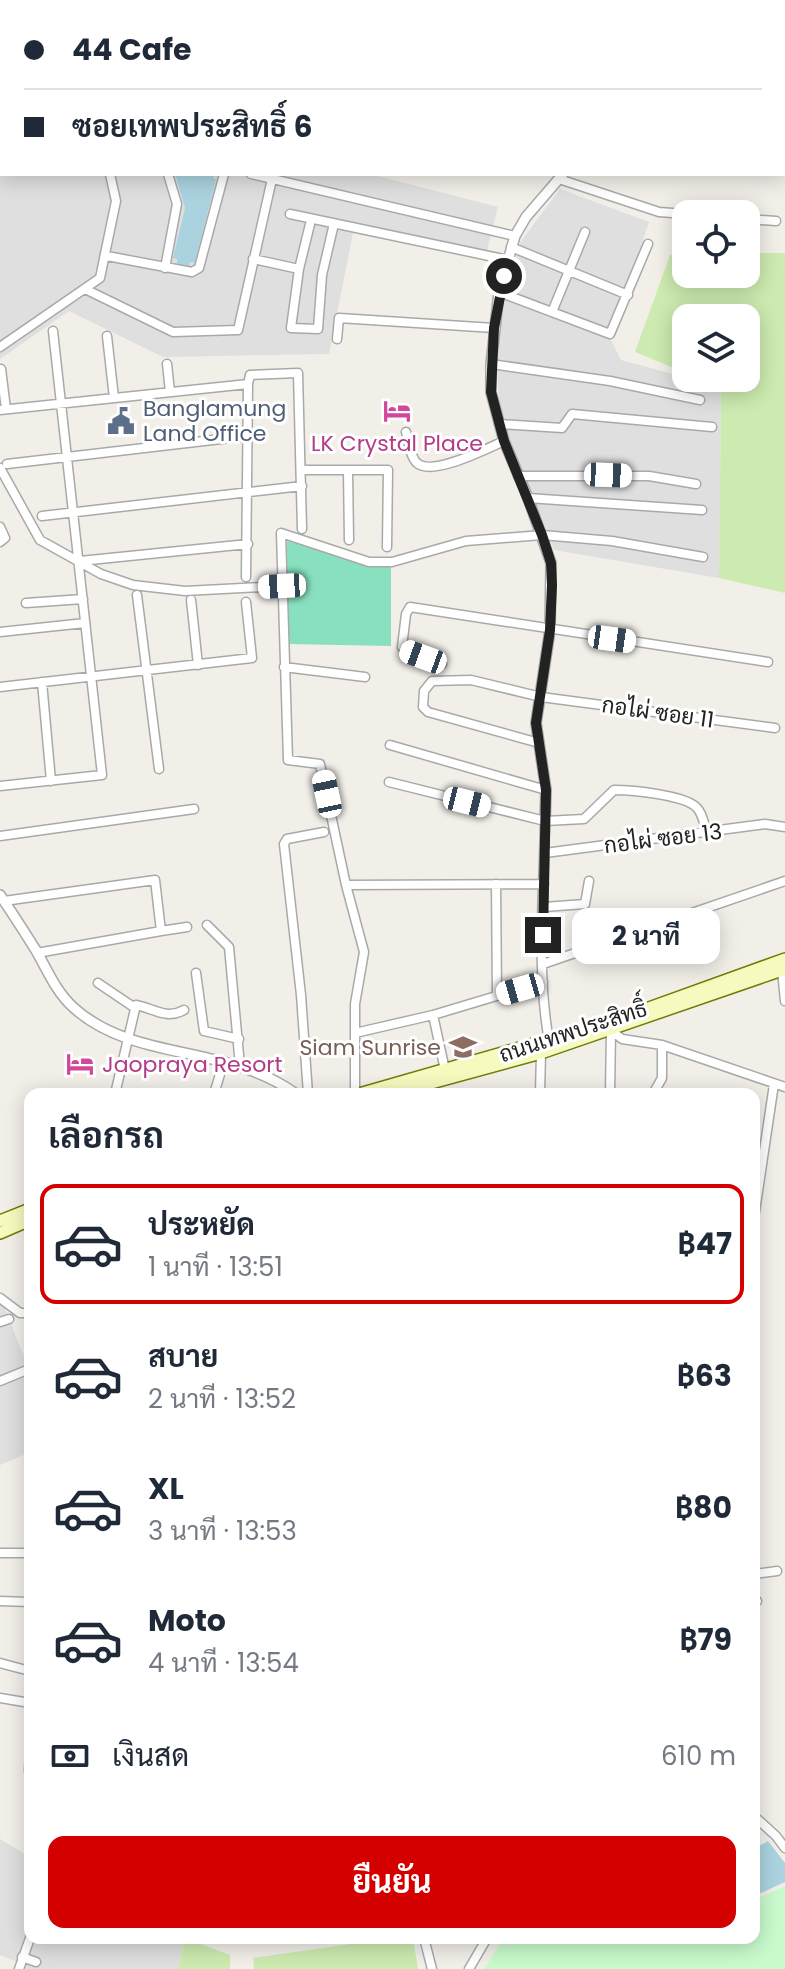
<!DOCTYPE html>
<html lang="th">
<meta charset="utf-8">
<style>
body{margin:0;font-family:Poppins,Sarabun,sans-serif;background:#f6f6f7;color:#1f2937;height:100vh;display:flex;flex-direction:column;font-size:30px;white-space:nowrap}
*{box-sizing:border-box;margin:0}
p{font-size:26px;color:#747a83}
.icon{flex:none;width:44px;height:44px;fill:none;stroke:currentColor;stroke-width:2;stroke-linecap:round;stroke-linejoin:round}
.map{position:relative;flex:1;overflow:hidden}
.drawer{position:absolute;left:24px;top:1088px;width:736px;height:856px;display:flex;flex-direction:column;background:#fff;border-radius:16px;box-shadow:0 4px 20px #0003}
.drawer>*{flex:none}
.guide{position:absolute;left:0px;top:0px;width:786px;height:176px;box-shadow:0 4px 20px #0003;display:grid;align-content:center;height:176px;padding:0 24px;background:#fff}
.buttons{position:absolute;left:672px;top:200px;display:grid;gap:16px}
.buttons a{display:grid;place-items:center;width:88px;height:88px;border-radius:16px;background:#fff;box-shadow:0 4px 20px #0003;font-size:40px}
.end{position:absolute;width:36px;height:36px;margin:-18px;border:10px solid #222;background:#fff;box-shadow:0 0 0 4px #fff}
.from{border-radius:50%}
.bubble{position:absolute;height:56px;border-radius:16px;background:#fff;box-shadow:0 4px 20px #0003;font-size:26px;font-weight:700;line-height:56px;text-align:center}
.car{position:absolute;width:24px;height:48px;margin:-24px -12px;border-radius:10px;box-shadow:0 0 6px 2px #0007;background:linear-gradient(#fff 24%,#345 0 40%,#fff 0 76%,#345 0 86%,#fff 0)}
.guide b{display:flex;align-items:center;gap:28px;height:76px;font-size:30px}
.guide b+b{border-top:2px solid #e0e1e3}
.guide i{width:20px;height:20px;background:#1f2937}
ul{padding:0;list-style:none}
li{display:flex;align-items:center;gap:24px;height:120px;margin:0 16px 12px;padding:0 8px;border:4px solid transparent;border-radius:16px}
li div{flex:1}
li b{display:block;font-size:30px}
li em{font-style:normal;font-weight:700}
li.current{border-color:#d40000}
li>.icon{width:72px;height:72px;stroke-width:1.5}
h2{padding:0 24px;font-size:36px;line-height:96px}
.pay{display:flex;align-items:center;gap:20px;height:88px;padding:0 24px;font-size:30px}
.pay p{margin-inline-start:auto}
.cta{display:flex;gap:16px;margin-top:auto;padding:16px 24px}
.cta a{flex:1;height:92px;border-radius:16px;background:#d40000;color:#fff;font-size:32px;font-weight:700;line-height:92px;text-align:center}
.map>svg:first-child{display:block}
.residential{fill:#e0dfdf}
.grass{fill:#cdebb0}
.park{fill:#c8facc}
.pitch{fill:#88e0be}
.water{fill:#aad3df}
.lines{fill:none;stroke-linecap:round;stroke-linejoin:round}
.minor-casing{stroke:#a9a9a9;stroke-width:11}
.tertiary-casing{stroke:#a9a9a9;stroke-width:12}
.secondary-casing{stroke:#707d05;stroke-width:14}
.minor{stroke:#fff;stroke-width:8}
.tertiary{stroke:#fff;stroke-width:9}
.secondary{stroke:#f7fabf;stroke-width:11}
.route{stroke:#222;stroke-width:10}
.labels{text-anchor:middle;stroke-width:6;stroke-linejoin:round;paint-order:stroke}
.service-label{font-size:22px;fill:#4e5e75;stroke:#fff;text-anchor:start}
.hotel-label{font-size:22px;fill:#b23c85;stroke:#fff}
.street-label{font-size:22px;fill:#222;stroke:#fff}
.education-label{font-size:22px;fill:#785e54;stroke:#fff;text-anchor:end}
</style>
<div class="map">
<svg width="785" height="1969" viewBox="0 0 785 1969">
<rect width="100%" height="100%" fill="#f2efe9"/>
<path class="residential" d="M0,0L168,2H2V174H370L498,207L485,259L353,233L329,354L163,357L69,311L0,359Z
M560,189L649,222L610,338L621,360L721,387L719,578L554,550L501,421L497,370L502,300L521,241Z
M0,1296L30,1372V1452L0,1465Z
M0,1839L30,1857V1938H185L178,1969H24L25,1965L0,1955Z"/>
<path class="grass" d="M746,253H785V593L719,578L721,387L699,378H746V318H686V373L635,352L670,255L686,254V274H746Z
M185,1938L230,1955V1969H178Z
M393,1938H413L418,1969H254L253,1958Z"/>
<path class="park" d="M785,1886V1969H484L504,1938H754V1900Z"/>
<path class="pitch" d="M287,541L369,565H391V646L288,644Z"/>
<path class="water" d="M175,174H214L213,178L216,179L195,263L190,262L189,267L177,264V259L173,258L185,208Z
M768,1841L785,1863V1882L754,1896V1849Z"/>
<g class="lines">
<g class="minor-casing">
<path id="minor" d="M142,0V2
M728,0V2
M240,2V0
M784,29L785,21
M784,53L785,54
M784,160H785
M251,174L515,236
M559,179L659,212L686,214
M290,214L508,260
M746,219L776,221
M310,224L299,269L291,328L318,329L322,275L333,228
M511,247L628,295
M107,256L192,272L199,268L224,174
M253,259L299,269
M165,268L177,204L168,174
M85,289L173,332L238,330L272,179
M499,292L610,334L648,244
M552,312L585,232
M107,336L114,398
M337,339L339,318L494,328
M0,347L100,278L116,201L110,174
M167,364L170,392
M491,364L610,381L700,400
M1,369L6,409
M0,410L248,384
M499,424L562,428L572,414L712,427
M406,432C409,441 410,457 417,463C432,477 488,448 504,441
M7,464L247,436
M0,468L40,540L101,574L133,585L185,591L282,586
M302,470H388L387,547
M348,471L349,540
M518,476H649L696,484
M528,498L702,510
M42,516L302,486
M0,527L5,538L0,542
M80,561L248,544
M246,577L248,384L250,375L298,373L302,529
M137,595L159,769
M191,600L198,665
M26,603L83,599
M0,632L85,623
M442,664L402,647L406,614L410,607L768,662
M284,667L365,677
M42,682L51,781
M0,687L252,658L246,602
M539,743L428,712L423,707L424,691L432,681L471,680L541,697L775,728
M390,745L546,790
M389,782L545,821L584,819L614,790C631,790 686,795 697,808C703,814 704,825 707,832
M0,786L102,775L53,331
M545,821C544,894 536,969 549,1041
M0,836L194,809
M545,853L765,824L785,827
M496,884L497,996
M346,885L544,884
M4,901L155,880L161,931L37,953
M544,907L585,904L589,881
M207,925L229,947L240,1066
M161,931L187,927
M543,964L785,881
M782,970L785,1001
M196,973L204,1031L239,1039
M98,983L135,1008
M433,1015L445,1070
M611,1030L622,1039L662,1045L785,1087
M355,1033L433,1015L543,982
M115,1094L136,1005C153,1008 166,1020 184,1010
M214,1094L224,1061
M308,1094L301,995L284,844L287,839L324,832
M355,1094V1004L364,952L346,885L320,764L288,760L281,533L369,562H392L466,541L542,535L612,541L703,557
M540,1094L541,1053
M610,1094L611,1030
M653,1094L662,1078V1045
M754,1218L774,1084
M0,1298L20,1313H30
M0,1322L9,1319
M0,1381L27,1370
M754,1465V1474
M0,1553H30
M754,1574L777,1571
M0,1601L30,1602
M754,1602L757,1601
M0,1663L30,1671
M0,1698L30,1703
M29,1771L30,1752
M754,1816L776,1836L785,1848
M424,1938L432,1969
M22,1957L36,1962
M19,1969L30,1938
M469,1969L487,1938"/>
</g>
<g class="tertiary-casing">
<path id="tertiary" d="M556,0L557,2
M545,821L546,790L536,723L550,630L551,563L528,498L504,441L491,392V364L499,292L515,236L526,217L563,174
M0,895C13,914 25,933 37,952C48,972 57,993 74,1008C134,1062 228,1044 296,1094"/>
</g>
<g class="secondary-casing">
<path id="secondary" d="M359,1094L610,1022L785,959
M391,1094L541,1053L785,969
M0,1221L30,1209
M0,1233L30,1220"/>
</g>
<use href="#minor" class="minor"/>
<use href="#tertiary" class="tertiary"/>
<use href="#secondary" class="secondary"/>
</g>
<g class="lines">
<path class="route" d="M504,276L494,328L491,392L504,441L542,535L551,563L552,585L550,630L536,723L546,790L543,935"/>
</g>
<defs>
<g id="hotel-bare" transform="scale(2.16)"><path d="M-6-4.5h1.5V1H6V5H4.5V3h-9V5H-6ZM-4 0a1.8 1.8 0 1 1 3.6 0ZM.5 0V-2.5h3Q6-2.5 6 0Z" fill="#d1479c" stroke="#fff" stroke-width="2.5" paint-order="stroke"/></g>
<g id="civic-bare" transform="scale(2.16)"><path d="M-.6-6.5H3V-4.5H.6V-3L4-1V1h2V6H-6V1h2V-1L-.6-3ZM-1.2 2.5V6h2.4V2.5Z" fill="#5c6f8a" stroke="#fff" stroke-width="2.5" paint-order="stroke"/></g>
<g id="school-bare" transform="scale(2.16)"><path d="M0-5L7-2L0 1L-7-2ZM-4 1L0 2.5L4 1V4Q0 6-4 4Z" fill="#8d6e63" stroke="#fff" stroke-width="2.5" paint-order="stroke"/></g>
</defs>
<g fill-rule="evenodd">
<use href="#hotel-bare" x="397" y="411"/>
<use href="#civic-bare" x="121" y="421"/>
<use href="#school-bare" x="463" y="1047"/>
<use href="#hotel-bare" x="80" y="1064"/>
</g>
<g class="labels">
<g class="service-label">
<text x="143" y="416">Banglamung<tspan x="143" dy="25">Land Office</tspan></text>
</g>
<g class="hotel-label">
<text x="397" y="451">LK Crystal Place</text>
<text x="102" y="1072" text-anchor="start">Jaopraya Resort</text>
</g>
<g class="street-label">
<text transform="translate(658 712) rotate(8)" y="8">กอไผ่ ซอย 11</text>
<text transform="translate(663 838) rotate(-7)" y="8">กอไผ่ ซอย 13</text>
<text transform="translate(573 1031) rotate(-18)" y="8">ถนนเทพประสิทธิ์</text>
</g>
<g class="education-label">
<text x="441" y="1055">Siam Sunrise</text>
</g>
</g>
</svg>
<div class="buttons">
<a><svg class="icon" aria-label="locate" viewBox="0 0 24 24"><circle cx="12" cy="12" r="6"/><path d="M12 2v4M12 18v4M2 12h4M18 12h4"/></svg></a>
<a><svg class="icon" aria-label="layers" viewBox="0 0 24 24"><path d="M12 4l9 5-9 5-9-5zM3 14l9 5 9-5"/></svg></a>
</div>
<i class="end from" style="left:504px;top:276px"></i>
<i class="end" style="left:543px;top:935px"></i>
<div class="bubble" style="left:572px;top:908px;width:148px">2 นาที</div>
<i class="car" style="left:608px;top:475px;rotate:92deg"></i>
<i class="car" style="left:282px;top:586px;rotate:267deg"></i>
<i class="car" style="left:612px;top:639px;rotate:98deg"></i>
<i class="car" style="left:423px;top:657px;rotate:290deg"></i>
<i class="car" style="left:327px;top:794px;rotate:348deg"></i>
<i class="car" style="left:467px;top:802px;rotate:104deg"></i>
<i class="car" style="left:520px;top:989px;rotate:254deg"></i>
<div class="guide">
<b><i class="from"></i>44 Cafe</b>
<b><i></i>ซอยเทพประสิทธิ์ 6</b>
</div>
<section class="drawer">
<h2>เลือกรถ</h2>
<ul>
<li class="current"><svg class="icon" aria-label="car" viewBox="0 0 24 24"><path d="M5 17H2v-5l4-1 3-4h7l3 4 3 1v5h-3M9 17h6M6 11h13"/><circle cx="7" cy="17" r="2"/><circle cx="17" cy="17" r="2"/></svg><div><b>ประหยัด</b><p>1 นาที · 13:51</p></div><em>฿47</em></li>
<li><svg class="icon" aria-label="car" viewBox="0 0 24 24"><path d="M5 17H2v-5l4-1 3-4h7l3 4 3 1v5h-3M9 17h6M6 11h13"/><circle cx="7" cy="17" r="2"/><circle cx="17" cy="17" r="2"/></svg><div><b>สบาย</b><p>2 นาที · 13:52</p></div><em>฿63</em></li>
<li><svg class="icon" aria-label="car" viewBox="0 0 24 24"><path d="M5 17H2v-5l4-1 3-4h7l3 4 3 1v5h-3M9 17h6M6 11h13"/><circle cx="7" cy="17" r="2"/><circle cx="17" cy="17" r="2"/></svg><div><b>XL</b><p>3 นาที · 13:53</p></div><em>฿80</em></li>
<li><svg class="icon" aria-label="car" viewBox="0 0 24 24"><path d="M5 17H2v-5l4-1 3-4h7l3 4 3 1v5h-3M9 17h6M6 11h13"/><circle cx="7" cy="17" r="2"/><circle cx="17" cy="17" r="2"/></svg><div><b>Moto</b><p>4 นาที · 13:54</p></div><em>฿79</em></li>
</ul>
<div class="pay"><svg class="icon" aria-label="cash" viewBox="0 0 24 24"><path d="M3 7h18v10H3z"/><circle cx="12" cy="12" r="2"/></svg>เงินสด<p>610 m</p></div>
<div class="cta"><a>ยืนยัน</a></div>
</section>
</div>
